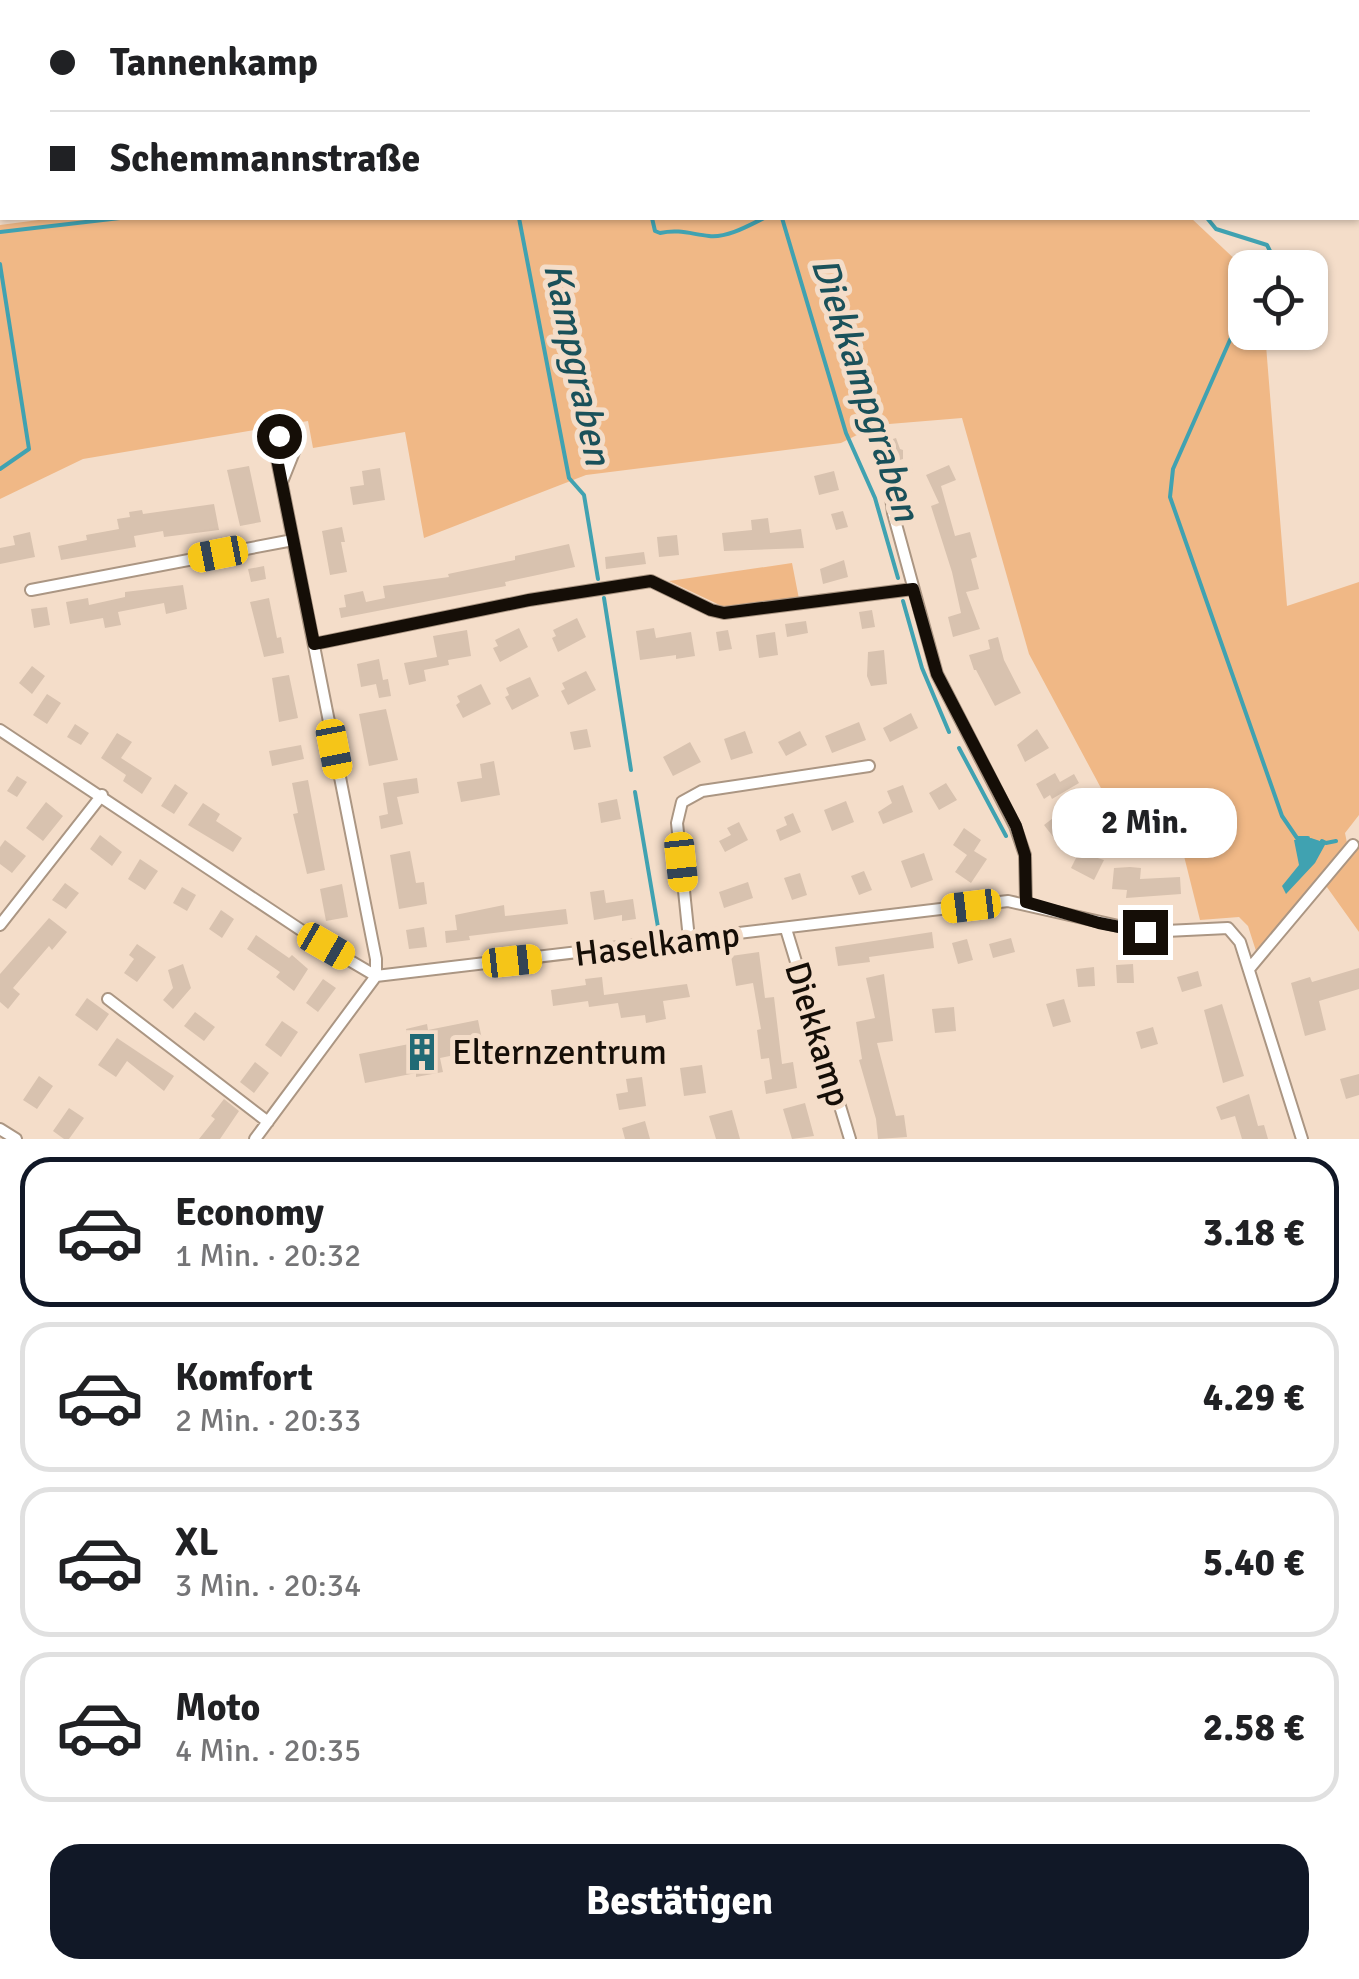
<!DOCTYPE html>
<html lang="de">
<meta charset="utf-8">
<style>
body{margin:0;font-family:Signika,sans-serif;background:#f6f6f6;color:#202124;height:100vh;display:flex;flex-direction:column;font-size:38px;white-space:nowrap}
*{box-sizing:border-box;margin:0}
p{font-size:32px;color:#757577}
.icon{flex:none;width:55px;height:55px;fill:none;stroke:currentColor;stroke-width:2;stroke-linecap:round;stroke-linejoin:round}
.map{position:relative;height:1139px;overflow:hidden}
.side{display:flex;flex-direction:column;background:#fff;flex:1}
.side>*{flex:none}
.guide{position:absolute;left:0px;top:0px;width:1360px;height:220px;box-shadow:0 2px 8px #0004;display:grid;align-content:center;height:220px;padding:0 50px;background:#fff}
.fabs{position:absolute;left:1228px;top:250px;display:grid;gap:20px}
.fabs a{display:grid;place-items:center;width:100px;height:100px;border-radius:20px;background:#fff;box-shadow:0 2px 8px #0004;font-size:50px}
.end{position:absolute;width:45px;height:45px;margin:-22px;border:12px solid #150e07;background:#fff;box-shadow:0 0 0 5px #fff}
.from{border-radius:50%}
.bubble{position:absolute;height:70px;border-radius:30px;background:#fff;box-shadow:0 2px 8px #0004;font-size:32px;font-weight:800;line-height:70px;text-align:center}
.car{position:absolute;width:30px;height:60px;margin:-30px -15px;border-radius:12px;box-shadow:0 0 8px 2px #0007;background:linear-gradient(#f5c518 24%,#345 0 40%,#f5c518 0 76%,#345 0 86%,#f5c518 0)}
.guide b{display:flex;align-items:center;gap:35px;height:95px;font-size:38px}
.guide b+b{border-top:2px solid #e0e0e0}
.guide i{width:25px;height:25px;background:#202124}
ul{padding:18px 0 0;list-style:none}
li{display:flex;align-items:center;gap:30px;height:150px;margin:0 20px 15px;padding:0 30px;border:5px solid #e0e0e0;border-radius:30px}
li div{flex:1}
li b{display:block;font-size:38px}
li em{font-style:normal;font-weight:800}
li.active{border-color:#111827}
li>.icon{width:90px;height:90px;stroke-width:1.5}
.action{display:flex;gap:20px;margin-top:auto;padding:20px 50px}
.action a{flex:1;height:115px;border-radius:30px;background:#111827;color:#fff;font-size:40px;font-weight:800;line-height:115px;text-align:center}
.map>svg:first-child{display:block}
.green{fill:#f0b886}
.water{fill:#40a2b1}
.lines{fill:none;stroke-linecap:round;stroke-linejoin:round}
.stream{stroke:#40a2b1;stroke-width:4}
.building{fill:#d8c2af}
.street-casing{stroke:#ab9683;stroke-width:14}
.street{stroke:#fff;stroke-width:10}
.route{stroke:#150e07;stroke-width:12}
.labels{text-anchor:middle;stroke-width:10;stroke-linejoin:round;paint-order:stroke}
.street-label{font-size:35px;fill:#150e07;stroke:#f4ddc9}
.poi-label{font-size:35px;fill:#150e07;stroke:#f4ddc9;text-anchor:start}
.water-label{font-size:38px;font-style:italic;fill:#1a515a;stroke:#f4ddc9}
</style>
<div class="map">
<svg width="1359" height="1139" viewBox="0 0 1359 1139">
<rect width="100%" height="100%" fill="#f4ddc9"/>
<path class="green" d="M148,0H1359V106L1358,2Z
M54,218H1191L1241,265L1245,274V332L1265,333L1287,606L1359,582V815L1345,833L1347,843L1256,951L1248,926L1239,917L1200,920L1174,816L1109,803L1029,654L962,418L877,425L841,443L586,475L424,538L405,432L313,448L308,421L83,459L0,499V225Z
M792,563L799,599L728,609L669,581Z
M1359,842V932L1324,883Z"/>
<path class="water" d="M1311,838L1326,843L1315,863L1286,894L1282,886L1299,865L1294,840Z"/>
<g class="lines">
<path class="stream" d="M1005,0L1006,2
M1358,169H1359
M519,218L569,478L584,495L598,579
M652,218L655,231L660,233C679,229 691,234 709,236C727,238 748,226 764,218
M782,218L846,433L875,498L898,578
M1207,218L1216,229L1267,245L1270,251L1262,268
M0,232L120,218
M0,264L29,449L0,469
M1245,306L1173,469L1170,497L1282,816L1297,838H1308
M604,598L631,770
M903,601L922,668L949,732
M959,748L1006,836
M635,792L659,933
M1322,841L1326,843L1336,841"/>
</g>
<path class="building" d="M896,438L900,449L903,450V459L886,464L880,443Z
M949,465L956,480L941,486L955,536L970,532L977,557L971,559L979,589L966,592L980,629L953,637L948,617L961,613L952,572L931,506L939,503L926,475Z
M249,466L261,522L240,526L227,470Z
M380,468L385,500L353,505L350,487L364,485L362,471Z
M834,471L839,490L819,495L814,476Z
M214,504L219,530L164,537L163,531L134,536L136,547L61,560L58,546L87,540L86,535L119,529L117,519L130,517L129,512L142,510L143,514Z
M843,511L848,527L836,530L831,514Z
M768,518L770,533L801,529L804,548L724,551L722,533L752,530L751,520Z
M342,527L345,542H341L347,572L330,575L322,531Z
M30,532L35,557L0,564V548L15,545L13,536Z
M677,535L679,555L659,557L657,537Z
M569,544L575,567L505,582L506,586L341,618L339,608L346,607L344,595L363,591L366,602L385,598L383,586L449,577L448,574L515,560V556Z
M644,552L646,564L606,569L605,557Z
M844,560L848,577L823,584L820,569Z
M264,566L266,579L251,582L248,569Z
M183,585L187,609L166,614L164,603L118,612L121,625L105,628L103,618L70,624L66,602L88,598L89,605L125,597V592Z
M269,598L277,638L281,637L284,653L264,657L250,602Z
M47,607L50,625L34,628L31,609Z
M872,610L875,627L862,629L859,612Z
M577,618L586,637L558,652L552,638L556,636L553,630Z
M806,621L808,633L787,637L785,624Z
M519,628L528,647L500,662L493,648L498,646L495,640Z
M654,628L656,638L691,632L695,656L676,659V655L640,660L636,631Z
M467,630L471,656L448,660L449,665L424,670L426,681L409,685L404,663L437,657L433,636Z
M728,630L732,649L719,651L716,632Z
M775,632L778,655L759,658L756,635Z
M998,637L1004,660L1021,693L995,706L976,670H974L969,655L990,649L988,640Z
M884,650L887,684L871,686L867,676L868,652Z
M379,659L383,680L388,679L391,696L379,698L376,684L361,687L357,664Z
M32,666L45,676L32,694L19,683Z
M586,671L596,690L568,705L561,691L565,689L562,683Z
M289,675L298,718L279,722L272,678Z
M530,677L539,696L512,710L505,697L509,695L506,688Z
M481,684L491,704L463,718L456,705L460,702L457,696Z
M47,694L61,703L47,724L33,715Z
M386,709L398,760L369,766L359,714Z
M911,713L918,728L890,742L883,728Z
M859,722L866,740L832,753L825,736Z
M75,724L89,733L81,745L67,737Z
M587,729L591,747L574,750L570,732Z
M1037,729L1049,748L1025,762L1017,745Z
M745,731L753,753L731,760L724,739Z
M800,731L807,745L786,756L778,742Z
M117,733L132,742L121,758L152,778L142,794L123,781L126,775L101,758Z
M690,742L701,762L673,776L663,757Z
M301,745L304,759L272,766L269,751Z
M494,761L500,795L461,802L457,782L482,778L480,764Z
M1055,773L1060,782L1074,774L1079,783L1052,799L1050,795L1044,799L1036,784Z
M17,776L27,782L17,797L7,791Z
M417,778L419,793L397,797L403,824L381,829L379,816L388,814L383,783Z
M308,780L325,870L307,874L293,814L298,813L292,783Z
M946,783L957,800L939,810L929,793Z
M175,784L188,793L174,814L161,806Z
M903,785L913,812L883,824L878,812L892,803L887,791Z
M617,799L621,819L601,823L598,803Z
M846,801L854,822L832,831L824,810Z
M46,802L63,816L43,841L26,828Z
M203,803L220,814L216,821L242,838L233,852L188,825Z
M793,813L801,832L780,841L776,830L787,825L784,817Z
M1057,815L1065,826L1076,818L1082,826L1058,843L1044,825Z
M739,822L748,840L725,852L719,841L731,835L727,828Z
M964,828L981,840L974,851L987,859L971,883L955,872L967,855L953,845Z
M100,835L122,852L112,866L90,849Z
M5,840L26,856L12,873L0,864V847Z
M410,851L416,883L424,882L427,904L399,909L390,855Z
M1079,852L1104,860L1094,880L1071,868Z
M924,853L933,880L911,888L901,861Z
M140,859L158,871L145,890L128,879Z
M1130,867L1141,868L1140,879L1180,877L1181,894L1126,898L1127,890L1112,889L1114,868Z
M864,871L872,890L859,895L851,876Z
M800,873L807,895L792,900L784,878Z
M748,882L753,898L724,908L719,892Z
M65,883L79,893L66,909L52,900Z
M342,884L348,917L326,921L320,889Z
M182,887L196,895L187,911L173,903Z
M604,890L606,903L633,899L636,919L622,921V915L594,920L590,892Z
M504,905L505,916L566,909L568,924L469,936L470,940L446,943L445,931L457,930L455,915Z
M221,910L234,919L222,938L209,929Z
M49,918L67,932L52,950L49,946L13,988L20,994L8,1009L0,1002V974Z
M424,927L427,947L409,949L406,930Z
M932,932L934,948L869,957L870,962L838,966L835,947Z
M256,935L289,958L292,955L308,969L294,991L276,977L280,972L247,949Z
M1011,938L1015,952L993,958L989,944Z
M967,939L973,960L958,964L952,943Z
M137,944L156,957L137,982L124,973L134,959L129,955Z
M759,952L765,998L774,997L782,1064L793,1062L797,1088L766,1094L764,1081L772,1079L769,1058L761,1059L757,1030L761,1029L753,983L736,986L731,956Z
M183,964L191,988L173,1009L163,1000L173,988L168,970Z
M1133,964L1134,983H1117L1116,965Z
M1094,967L1095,986L1078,987L1076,969Z
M1359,968V989L1319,1001L1326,1030L1305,1036L1291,983L1310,977L1312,982Z
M1198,971L1202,986L1182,992L1177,977Z
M884,974L893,1041L877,1043L896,1116L904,1115L907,1137L878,1139L876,1119L859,1060L862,1059L856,1022L875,1018L866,978Z
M602,977L604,995L687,984L690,997L663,1001L666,1019L646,1023L645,1015L621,1018L618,1003L589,1007L588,1001L553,1006L551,990L586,985L585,979Z
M323,979L336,988L318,1012L306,1003Z
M87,998L109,1014L97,1031L75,1015Z
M1064,999L1071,1022L1053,1027L1046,1004Z
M1222,1004L1244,1076L1223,1083L1204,1010Z
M954,1007L956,1031L935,1033L932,1009Z
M195,1012L215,1027L204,1041L184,1026Z
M478,1020L484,1049L440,1058L443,1072L416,1077V1073L365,1083L359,1054L409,1044L406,1029L427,1024L428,1030Z
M282,1021L298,1032L281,1057L265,1045Z
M1153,1027L1158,1044L1141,1049L1136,1032Z
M117,1038L174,1076L164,1091L127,1061L116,1077L98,1065Z
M255,1062L269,1073L254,1093L240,1082Z
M702,1065L706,1093L684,1096L680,1068Z
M1359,1074V1095L1346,1099L1340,1079Z
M39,1076L53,1086L37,1109L23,1100Z
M642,1077L646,1106L619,1110L616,1094L628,1092L626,1079Z
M1249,1094L1258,1126L1264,1125L1268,1139H1242L1235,1116L1221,1120L1216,1107Z
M224,1099L239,1111L220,1139H199L215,1119L211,1116Z
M805,1103L814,1136L792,1139L783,1109Z
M69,1108L84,1118L69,1139H64L53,1131Z
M732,1110L740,1139H716L709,1116Z
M645,1121L650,1139H625L622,1128Z"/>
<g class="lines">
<g class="street-casing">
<path id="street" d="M282,482L296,447L293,437L285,434L279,436L274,444L376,959V976
M896,486L891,497L893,513L937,674L1015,826L1025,855L1026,902
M31,590L293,540
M314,644L529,600L651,581L711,610L724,613L913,589
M0,730L325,946L376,976L1008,901L1145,932L1228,928L1240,942L1302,1139
M0,925L102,795
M786,929L850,1139
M689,939L677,823L682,802L702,791L869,766
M1249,969L1353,845
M108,999L268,1122
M0,1129L16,1139
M255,1139L376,976"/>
</g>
<use href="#street" class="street"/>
</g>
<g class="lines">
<path class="route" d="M279,436L274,444L314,644L529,600L651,581L711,610L724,613L913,589L937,674L1016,826L1025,855L1026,902L1099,923L1145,932"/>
</g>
<defs>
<g id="building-bare" transform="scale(3)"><path d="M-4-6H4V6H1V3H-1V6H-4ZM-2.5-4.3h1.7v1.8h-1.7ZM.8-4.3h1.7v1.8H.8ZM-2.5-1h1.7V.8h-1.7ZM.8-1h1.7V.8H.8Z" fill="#216a75" stroke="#f4ddc9" stroke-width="2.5" paint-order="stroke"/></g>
</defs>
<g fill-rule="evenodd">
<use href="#building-bare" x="422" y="1052"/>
</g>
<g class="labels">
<g class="street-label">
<text transform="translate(657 944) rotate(-7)" y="12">Haselkamp</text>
<text transform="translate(818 1034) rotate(73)" y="12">Diekkamp</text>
</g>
<g class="poi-label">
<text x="452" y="1064">Elternzentrum</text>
</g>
<g class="water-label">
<text transform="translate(578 364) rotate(78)" y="13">Kampgraben</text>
<text transform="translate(866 389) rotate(72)" y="13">Diekkampgraben</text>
</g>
</g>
</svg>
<div class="fabs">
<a><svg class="icon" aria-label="locate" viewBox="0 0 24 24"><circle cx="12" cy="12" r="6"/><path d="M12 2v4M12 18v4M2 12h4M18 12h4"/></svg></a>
</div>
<i class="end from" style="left:279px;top:436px"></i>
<i class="end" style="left:1145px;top:932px"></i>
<div class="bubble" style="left:1052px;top:788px;width:185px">2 Min.</div>
<i class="car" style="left:218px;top:554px;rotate:259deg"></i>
<i class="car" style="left:334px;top:749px;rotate:169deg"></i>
<i class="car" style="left:681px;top:862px;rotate:174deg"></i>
<i class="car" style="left:971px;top:906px;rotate:263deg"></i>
<i class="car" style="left:326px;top:946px;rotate:120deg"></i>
<i class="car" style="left:512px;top:961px;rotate:84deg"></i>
<div class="guide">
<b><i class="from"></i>Tannenkamp</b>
<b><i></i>Schemmannstraße</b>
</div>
</div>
<section class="side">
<ul>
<li class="active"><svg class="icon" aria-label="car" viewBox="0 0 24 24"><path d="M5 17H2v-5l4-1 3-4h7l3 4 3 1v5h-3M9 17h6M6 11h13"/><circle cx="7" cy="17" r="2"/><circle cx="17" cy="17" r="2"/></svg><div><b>Economy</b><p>1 Min. · 20:32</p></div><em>3.18 €</em></li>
<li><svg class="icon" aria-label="car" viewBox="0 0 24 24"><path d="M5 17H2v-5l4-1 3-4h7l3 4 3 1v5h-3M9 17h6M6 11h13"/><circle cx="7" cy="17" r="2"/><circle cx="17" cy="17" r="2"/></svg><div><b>Komfort</b><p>2 Min. · 20:33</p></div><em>4.29 €</em></li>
<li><svg class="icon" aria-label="car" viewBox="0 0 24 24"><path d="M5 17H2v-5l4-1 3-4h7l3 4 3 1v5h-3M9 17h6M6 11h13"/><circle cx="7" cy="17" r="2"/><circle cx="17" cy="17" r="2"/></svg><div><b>XL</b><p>3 Min. · 20:34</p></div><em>5.40 €</em></li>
<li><svg class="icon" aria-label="car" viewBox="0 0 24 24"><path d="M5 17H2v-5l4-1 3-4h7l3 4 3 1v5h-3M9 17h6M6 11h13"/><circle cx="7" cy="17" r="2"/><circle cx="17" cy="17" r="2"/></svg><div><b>Moto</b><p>4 Min. · 20:35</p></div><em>2.58 €</em></li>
</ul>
<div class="action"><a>Bestätigen</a></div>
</section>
